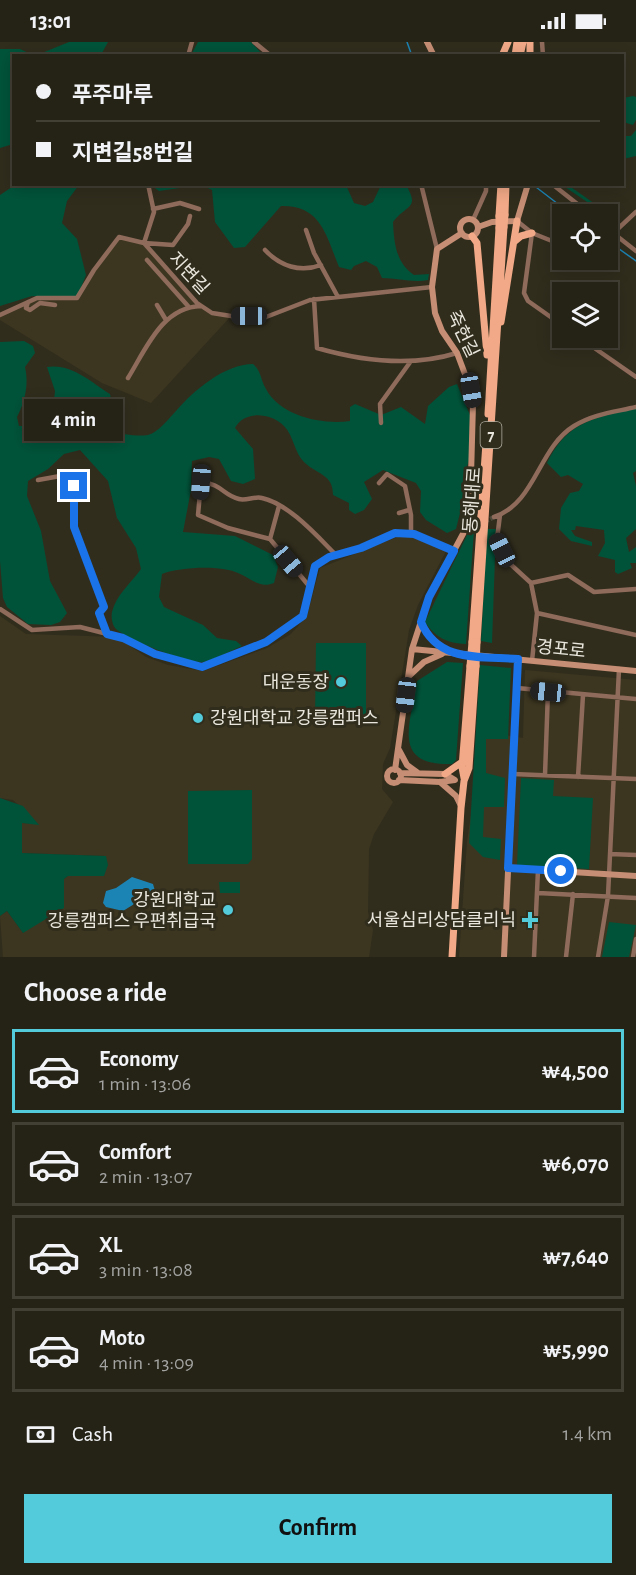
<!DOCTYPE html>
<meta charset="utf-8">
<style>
body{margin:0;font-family:"Alegreya Sans","Noto Sans KR",sans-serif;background:#2d2a1f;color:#f1f3f6;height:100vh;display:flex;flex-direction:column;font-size:22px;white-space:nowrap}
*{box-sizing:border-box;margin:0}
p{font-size:20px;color:#a3a4a1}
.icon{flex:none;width:33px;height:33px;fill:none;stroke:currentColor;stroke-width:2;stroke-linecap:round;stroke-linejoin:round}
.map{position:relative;height:915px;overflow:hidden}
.panel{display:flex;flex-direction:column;background:#252216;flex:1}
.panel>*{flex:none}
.banner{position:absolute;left:12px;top:12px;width:612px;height:132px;border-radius:0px;box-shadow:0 3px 15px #0003,0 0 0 2px #423f35;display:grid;align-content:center;height:132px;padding:0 24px;background:#252216}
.buttons{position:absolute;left:552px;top:162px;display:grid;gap:12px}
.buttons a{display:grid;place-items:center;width:66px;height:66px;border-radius:0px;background:#252216;box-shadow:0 3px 15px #0003,0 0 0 2px #423f35;font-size:30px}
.end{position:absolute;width:27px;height:27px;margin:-14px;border:8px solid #1a73e8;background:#fff;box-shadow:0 0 0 3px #fff}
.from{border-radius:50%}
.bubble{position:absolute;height:42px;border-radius:0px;background:#252216;box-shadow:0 3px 15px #0003,0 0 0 2px #423f35;font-size:20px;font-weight:600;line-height:42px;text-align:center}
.car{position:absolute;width:18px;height:36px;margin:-18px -9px;border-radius:8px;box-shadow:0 0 4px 2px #0007;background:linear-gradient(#222 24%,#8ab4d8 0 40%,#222 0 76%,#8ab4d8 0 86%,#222 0)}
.banner b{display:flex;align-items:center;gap:21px;height:57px;font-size:22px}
.banner b+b{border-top:2px solid #423f35}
.banner i{width:15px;height:15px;background:#f1f3f6}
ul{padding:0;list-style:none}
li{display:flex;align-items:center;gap:18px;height:84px;margin:0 12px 9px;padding:0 12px;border:3px solid #423f35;border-radius:0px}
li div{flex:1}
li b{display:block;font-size:22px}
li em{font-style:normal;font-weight:600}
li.current{border-color:#53cbda}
li>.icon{width:54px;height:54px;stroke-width:1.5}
h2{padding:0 24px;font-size:27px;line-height:72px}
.pay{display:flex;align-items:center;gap:15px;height:66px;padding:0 24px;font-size:22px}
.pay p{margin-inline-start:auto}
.primary-button{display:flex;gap:12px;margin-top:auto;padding:12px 24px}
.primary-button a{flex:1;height:69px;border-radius:0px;background:#53cbda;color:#111;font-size:24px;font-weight:600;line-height:69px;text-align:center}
.status{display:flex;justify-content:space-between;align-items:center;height:42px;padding:0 30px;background:#252216;direction:ltr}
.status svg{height:16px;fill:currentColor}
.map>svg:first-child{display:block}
.built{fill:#3c3620}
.green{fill:#005339}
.water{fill:#1c84b4}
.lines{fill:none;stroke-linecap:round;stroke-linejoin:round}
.stream{stroke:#1c84b4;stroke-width:1.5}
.street-tunnel{stroke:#4d493a;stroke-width:4.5;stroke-dasharray:4.5 2;stroke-linecap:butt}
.street{stroke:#8f6b5b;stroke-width:4.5}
.secondary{stroke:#c68e74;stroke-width:6}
.primary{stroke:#f1a987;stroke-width:7}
.primary-bridge{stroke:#f1a987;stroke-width:7}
.route{stroke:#1a73e8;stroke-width:8}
.poi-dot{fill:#53cbda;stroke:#312d1d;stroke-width:2}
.labels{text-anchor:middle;stroke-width:6;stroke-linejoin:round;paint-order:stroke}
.shield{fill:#312d1d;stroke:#b2afa3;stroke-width:1.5}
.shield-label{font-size:16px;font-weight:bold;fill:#e9e7dd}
.street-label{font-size:18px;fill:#e9e7dd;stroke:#312d1d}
.poi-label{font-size:18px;fill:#e9e7dd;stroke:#312d1d;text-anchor:end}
</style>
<div class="status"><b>13:01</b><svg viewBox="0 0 49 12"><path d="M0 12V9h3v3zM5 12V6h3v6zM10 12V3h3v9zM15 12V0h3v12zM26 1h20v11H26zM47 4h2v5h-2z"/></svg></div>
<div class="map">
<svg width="636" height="915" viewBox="0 0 636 915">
<rect width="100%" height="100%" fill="#312d1d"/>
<path class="built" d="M119,195L144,201L197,261L212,271L231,274L151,361L102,341L0,278V273L37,256H77Z
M400,494L412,495L446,509L418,563L409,588L390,706L383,722L382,747L393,760L374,792L369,807L368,870L373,888L369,915H3L0,874L7,869L23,891L64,837L68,834H104L105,814L22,811V781L38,782L13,758L0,756V574L26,592L117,595L146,615L168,623L203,629L267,606L291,592L307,574L320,526Z
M525,628L636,638V915H459L467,800L483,690L523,696Z"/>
<path class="green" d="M69,0H108L101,13H37Z
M198,0H251L263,13H191Z
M0,7H20L33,13L14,14L13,102L0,106Z
M633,54L636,55V78L633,83L623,80V56Z
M636,88V114L623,117V94H631Z
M15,143H79L67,159L62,181L77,197L86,233L77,256L32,254L0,264V153Z
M151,143H346L354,161L365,164L373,160L381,143H406C420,167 407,162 393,180C394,201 396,221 414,233L429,232L428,238C413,241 398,236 382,236L377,225L366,219L354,224L351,228L339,225C326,193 321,163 281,164L245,205L234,206L215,180L212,148L201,143L159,149Z
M562,143H568L608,171V174Z
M24,299L33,304L35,311L25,325C29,342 25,360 17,375L19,384H34L53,367L55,349L47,325C71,321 91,340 110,352L111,357C98,361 88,353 75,357V368L81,381C97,387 131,396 148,393C159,390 169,376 176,369C194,348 225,322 253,322C262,330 260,337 266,347C280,374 322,383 350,379V365L355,362L381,373L401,365L425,382L428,364L449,345L457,342L470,373L469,419L464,432V455L456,487L447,491L426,478L420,470L421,449L416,441L383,428L364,440L372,457L364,468L355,472L349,468V461L333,453C333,432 318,433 305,421C294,411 294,394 284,384C271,371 244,368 235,386L253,407L255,437L243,442L231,439L219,417L209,415L192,419L191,448L183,490L235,494L273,513L278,525L274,541C259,547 251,536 238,531C220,523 180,525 162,532L159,555L164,565L203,583L217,596L236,599L242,604C230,609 216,617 203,620C188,622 127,597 116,587C112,583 111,575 112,570C116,553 131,541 141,527L136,506L117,476L108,439L80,408L64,412L48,427L28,439L27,454L41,489L50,539L67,571L60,580L51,583L28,582L7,565L3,556L0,519V300Z
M636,366V429L633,431L636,444V487L626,496L629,510L636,505V521H630L632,526L618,532L615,530V518L598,514L605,501L604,488L576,484L575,488H571L575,494L592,500V504L571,499L559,487L561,466L570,451L579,449L583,442L568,433L561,435L547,421C567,379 595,376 636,366Z
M487,487H496L492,601L481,599Z
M474,488L466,602C447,601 436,596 425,580L467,493Z
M316,601H366V680H315Z
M447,620L463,621L456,718L452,722C390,724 411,681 417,639Z
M480,623L511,626L508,697H486V731L505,736L504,765H484L483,795L501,797L500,818L483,815L469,801Z
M521,736L554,738L553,754L593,756L589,827L517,823Z
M252,748V817L248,822H188V749Z
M0,756L23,764L39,783L22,781V811L106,814L108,823L104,834H68L64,837V866L23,891L7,869L0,874Z
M219,840H240V851H220Z
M609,880L636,883L629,915H602Z"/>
<path class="water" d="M132,835L153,842L155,849L123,869L106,865L103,861L106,849L116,846Z"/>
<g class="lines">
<path class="stream" d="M407,0L412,14
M532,142L571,172
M608,199L636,219"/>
<path class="street-tunnel" d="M473,486L494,475"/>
<path class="street" d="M254,0L271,14
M542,0L543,14
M188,14L192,0
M148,142L154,170L144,201L173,203L188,182L190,174
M421,142L437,207
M552,142L590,172
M153,167L180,161L199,167
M473,178L486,149V142
M517,179L532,191L562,203
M608,187L636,209
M306,188L314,211L338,255
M532,191L524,251L528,259L562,283
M608,196L636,170
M265,208C280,224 300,231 321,223
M147,218L188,264
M314,257L317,306C362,319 412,325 457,311
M28,260L26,266L30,268L40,261L55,263
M157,263L166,278
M0,273L37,256H77L94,228L119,195L144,201L197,261L212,271L231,274L266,275L310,258L432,245
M580,296L636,335
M128,336C146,307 162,265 201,264
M381,381L380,362L411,319
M38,438L60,434L74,444V485L104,565L99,571L107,592
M379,441L387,432L405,444L411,473V492
M399,471L409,468
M500,473L497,497L508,520L531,541L537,571L532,619
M494,475C536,461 538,406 574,384C593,372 615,370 636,365
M464,490L473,486
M270,497L279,464
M531,541L568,533L594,550L636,547
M309,544L270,497L228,486L198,473L201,440C222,442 223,453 239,457C246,459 255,454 262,456C289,462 317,494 336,513
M0,567L32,588L80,585L123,596L155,612L202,625L266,600L303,574L315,524L329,515L361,506L395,491L414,492L454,509
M537,571L636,593
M517,646L636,657
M513,732L636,737
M545,733L548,649
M578,735L583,653
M610,812L636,813
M538,851L636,856
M534,915L538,828
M566,915L573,852
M598,915L608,854L619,627
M633,915L636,897"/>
<path class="secondary" d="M427,0L434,14
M460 186a9 9 0 1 1 18 0a9 9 0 1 1-18 0Z
M478,185L492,180L517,179L528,142
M421,580L429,594L447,610
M412,607L636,629
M409,634L424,620L442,612
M399,708L407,723L418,731
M387 734a7 7 0 1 1 14 0a7 7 0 1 1-14 0Z
M395,728L412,607L429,555L464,490L471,434L473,362L471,348L457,311L442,289L435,271L432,245L437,207L462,191
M399,738L440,740L455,738L445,732L400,731
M440,740L456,754L461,764
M508,826L636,834
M504,915L518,617"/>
<path class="primary" d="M502,14L508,0
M515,14L517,0
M520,14L523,0
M530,14V0
M505,173L506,142
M499,174L501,142
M472,194L477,201L487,313
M515,199L521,194L532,191
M501,280L517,179
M488,372L499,186
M472,600L486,401
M477,600L504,185
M445,732L462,720
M464,736L462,725L470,624
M452,915L461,766L464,739L469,726L476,624"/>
<path class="primary-bridge" d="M504,185L505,173
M499,186V174
M470,624L472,600
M476,624L477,600"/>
</g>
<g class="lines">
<path class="route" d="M74,444V485L104,565L99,571L107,592L123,596L155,612L202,625L266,600L303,574L315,524L329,515L361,506L395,491L414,492L454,509L429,555L421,580C438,621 481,614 518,617L508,826L561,829"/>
</g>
<g class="poi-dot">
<circle cx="341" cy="640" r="6"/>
<circle cx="198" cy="676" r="6"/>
<circle cx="228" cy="868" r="6"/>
<path d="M527 869h6v6h6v6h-6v6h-6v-6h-6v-6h6z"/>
</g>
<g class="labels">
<rect class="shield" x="480.5" y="380" width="21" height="26" rx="4.5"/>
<g class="shield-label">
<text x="491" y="399">7</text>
</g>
<g class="street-label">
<text transform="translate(189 231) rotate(47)" y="6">지변길</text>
<text transform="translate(463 292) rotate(64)" y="6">죽헌길</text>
<text transform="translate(472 458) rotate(-86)" y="6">동해대로</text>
<text transform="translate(561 607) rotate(6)" y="6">경포로</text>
</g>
<g class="poi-label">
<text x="329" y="646">대운동장</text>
<text x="210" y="682" text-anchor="start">강원대학교 강릉캠퍼스</text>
<text x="216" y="864">강원대학교<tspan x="216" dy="21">강릉캠퍼스 우편취급국</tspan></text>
<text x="516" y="884">서울심리상담클리닉</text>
</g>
</g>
</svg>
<div class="buttons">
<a><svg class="icon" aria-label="locate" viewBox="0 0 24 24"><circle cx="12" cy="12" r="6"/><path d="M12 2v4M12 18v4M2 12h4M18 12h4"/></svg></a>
<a><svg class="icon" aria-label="layers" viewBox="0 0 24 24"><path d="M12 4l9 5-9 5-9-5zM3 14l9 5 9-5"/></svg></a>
</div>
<i class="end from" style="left:561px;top:829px"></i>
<i class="end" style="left:74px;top:444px"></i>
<div class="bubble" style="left:24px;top:357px;width:99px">4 min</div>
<i class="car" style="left:249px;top:274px;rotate:270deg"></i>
<i class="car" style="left:471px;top:348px;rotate:171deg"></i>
<i class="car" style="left:201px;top:440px;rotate:185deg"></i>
<i class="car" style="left:502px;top:508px;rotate:334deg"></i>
<i class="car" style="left:288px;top:519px;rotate:140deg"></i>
<i class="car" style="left:548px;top:650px;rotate:276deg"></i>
<i class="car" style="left:406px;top:653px;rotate:187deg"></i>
<div class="banner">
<b><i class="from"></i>푸주마루</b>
<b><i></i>지변길58번길</b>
</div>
</div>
<section class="panel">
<h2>Choose a ride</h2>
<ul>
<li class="current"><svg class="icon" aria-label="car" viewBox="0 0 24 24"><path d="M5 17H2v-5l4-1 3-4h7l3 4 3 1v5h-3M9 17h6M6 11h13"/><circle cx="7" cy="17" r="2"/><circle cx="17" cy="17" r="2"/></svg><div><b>Economy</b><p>1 min · 13:06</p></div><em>₩4,500</em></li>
<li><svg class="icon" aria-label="car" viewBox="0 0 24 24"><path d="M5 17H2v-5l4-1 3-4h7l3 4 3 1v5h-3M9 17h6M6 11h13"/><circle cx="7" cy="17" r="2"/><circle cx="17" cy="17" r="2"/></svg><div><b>Comfort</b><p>2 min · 13:07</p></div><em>₩6,070</em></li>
<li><svg class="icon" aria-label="car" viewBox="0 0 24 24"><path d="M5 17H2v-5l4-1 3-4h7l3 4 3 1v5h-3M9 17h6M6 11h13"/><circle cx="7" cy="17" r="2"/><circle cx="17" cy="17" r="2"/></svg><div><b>XL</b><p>3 min · 13:08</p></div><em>₩7,640</em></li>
<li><svg class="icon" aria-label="car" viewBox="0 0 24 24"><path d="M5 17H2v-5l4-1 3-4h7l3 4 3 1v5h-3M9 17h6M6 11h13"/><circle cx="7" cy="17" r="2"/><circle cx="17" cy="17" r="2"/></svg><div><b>Moto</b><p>4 min · 13:09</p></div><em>₩5,990</em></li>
</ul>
<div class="pay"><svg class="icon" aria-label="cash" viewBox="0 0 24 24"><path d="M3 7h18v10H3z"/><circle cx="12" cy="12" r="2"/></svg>Cash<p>1.4 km</p></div>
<div class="primary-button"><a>Confirm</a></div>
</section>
